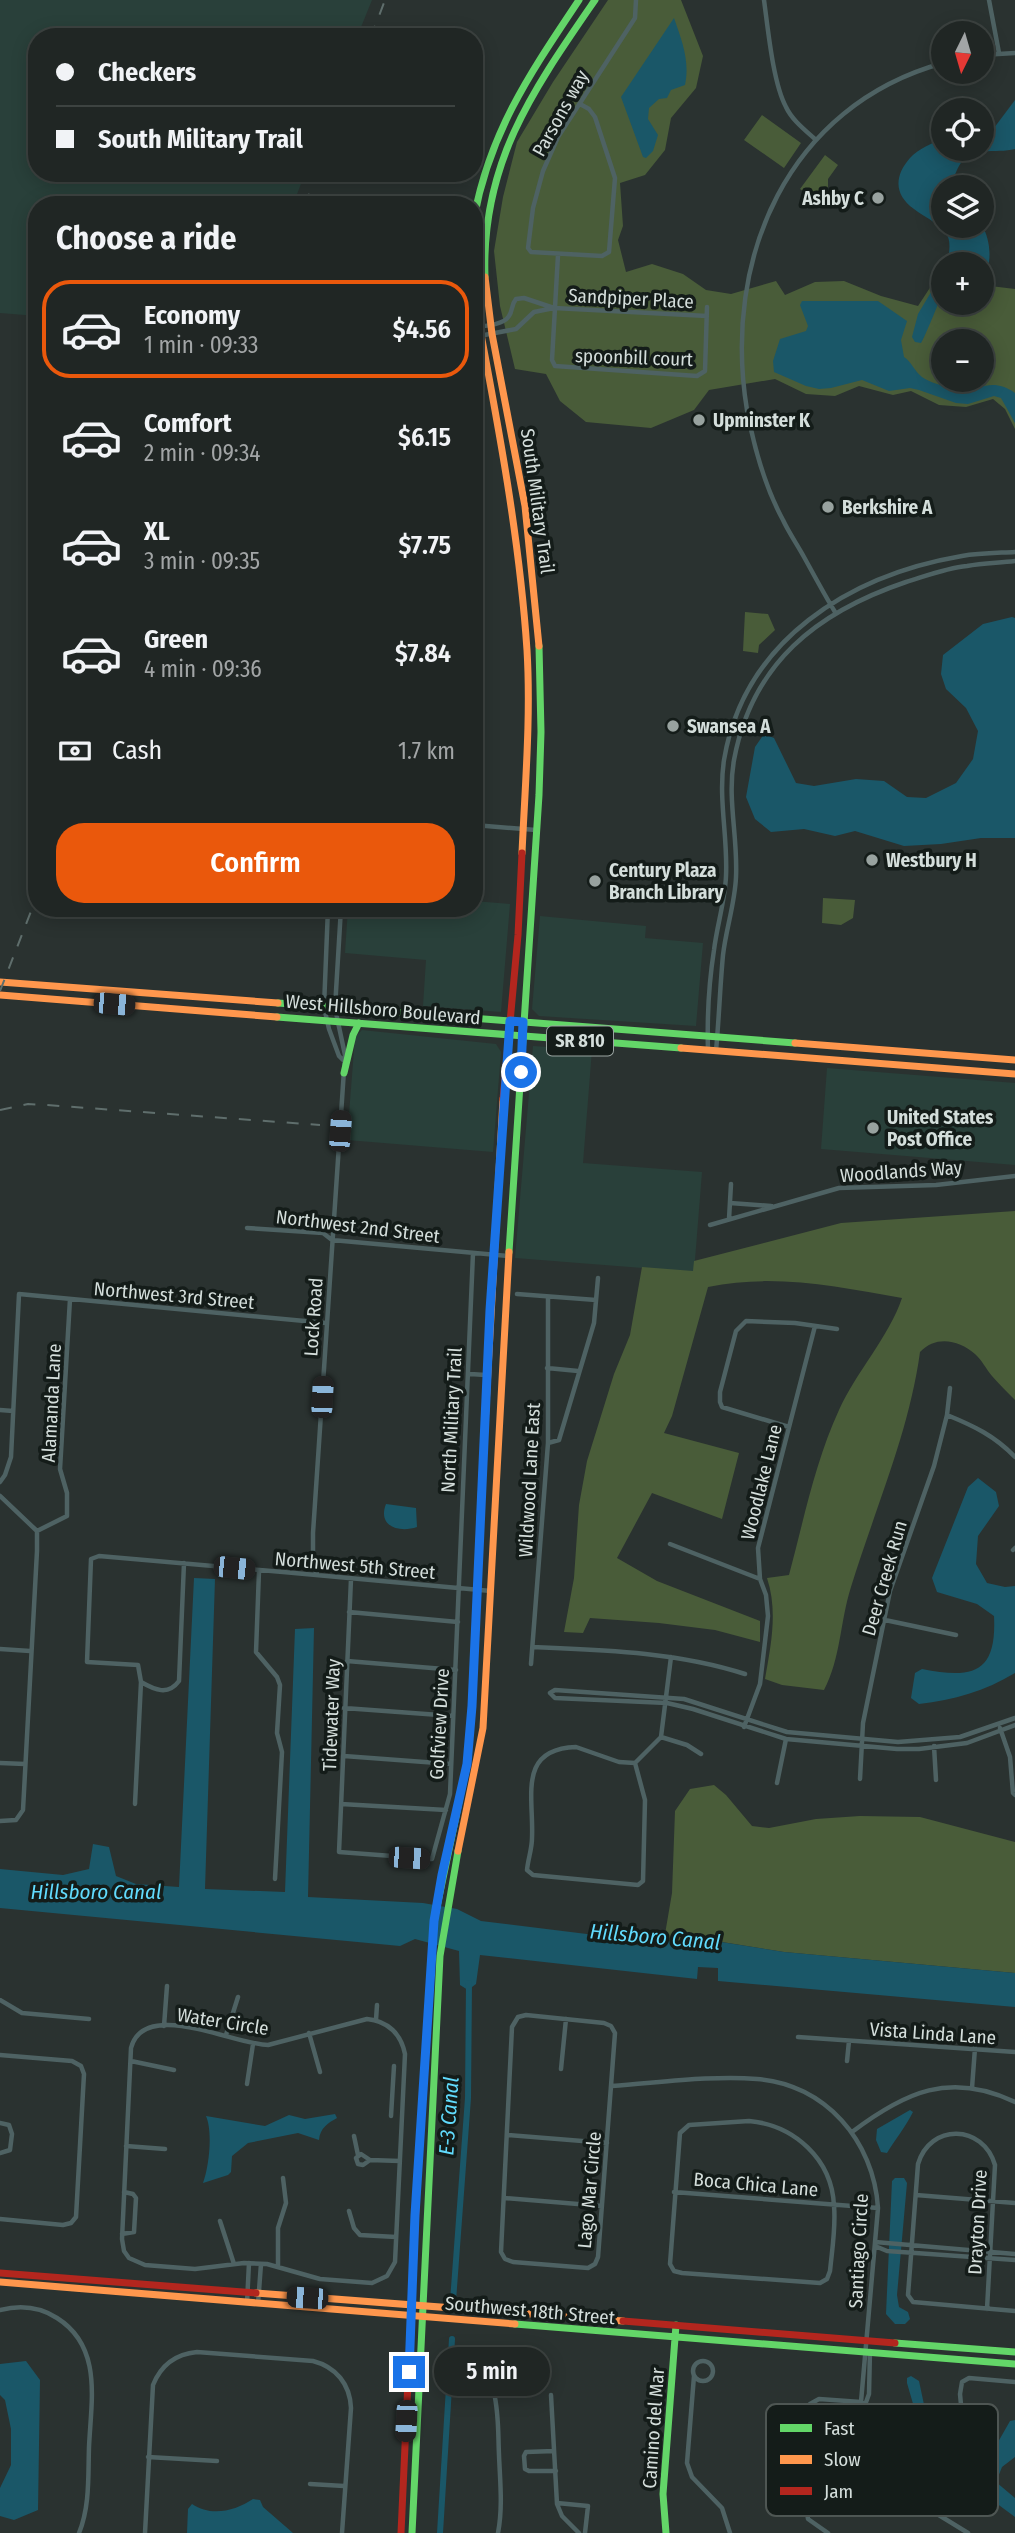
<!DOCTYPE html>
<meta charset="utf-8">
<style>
body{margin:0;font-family:"Fira Sans Condensed",sans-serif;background:#282e2c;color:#f1f3f6;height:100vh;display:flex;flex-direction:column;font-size:26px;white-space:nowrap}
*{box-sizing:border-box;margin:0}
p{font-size:23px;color:#a2a5a6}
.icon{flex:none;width:38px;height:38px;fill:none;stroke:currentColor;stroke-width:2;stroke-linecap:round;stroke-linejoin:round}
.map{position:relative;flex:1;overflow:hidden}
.panel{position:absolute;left:28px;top:196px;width:455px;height:721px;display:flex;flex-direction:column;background:#202624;border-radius:28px;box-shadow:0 4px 18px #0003,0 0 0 2px #3d4341}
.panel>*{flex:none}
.guide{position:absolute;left:28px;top:28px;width:455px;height:154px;border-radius:28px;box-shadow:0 4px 18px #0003,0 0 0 2px #3d4341;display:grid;align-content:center;height:154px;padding:0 28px;background:#202624}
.needle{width:46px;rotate:185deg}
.tools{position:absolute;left:931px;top:21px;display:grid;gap:14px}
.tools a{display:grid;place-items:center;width:63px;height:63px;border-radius:50%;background:#202624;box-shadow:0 4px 18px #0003,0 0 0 2px #3d4341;font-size:35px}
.end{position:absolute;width:32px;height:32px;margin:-16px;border:9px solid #1a73e8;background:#fff;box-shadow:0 0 0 4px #fff}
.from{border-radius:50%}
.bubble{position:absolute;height:49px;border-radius:24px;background:#202624;box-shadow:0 4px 18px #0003,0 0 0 2px #3d4341;font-size:23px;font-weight:600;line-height:49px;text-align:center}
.car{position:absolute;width:21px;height:42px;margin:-21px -10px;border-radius:9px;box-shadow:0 0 5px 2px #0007;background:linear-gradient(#222 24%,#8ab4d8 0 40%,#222 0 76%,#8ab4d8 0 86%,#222 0)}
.guide b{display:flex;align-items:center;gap:24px;height:66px;font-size:26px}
.guide b+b{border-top:2px solid #3d4341}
.guide i{width:18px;height:18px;background:#f1f3f6}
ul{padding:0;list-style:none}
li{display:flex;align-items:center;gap:21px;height:98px;margin:0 14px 10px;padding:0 14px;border:4px solid transparent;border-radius:28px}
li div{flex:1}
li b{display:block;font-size:26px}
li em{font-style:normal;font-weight:600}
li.current{border-color:#ea580c}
li>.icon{width:63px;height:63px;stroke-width:1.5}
h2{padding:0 28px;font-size:32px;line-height:84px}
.pay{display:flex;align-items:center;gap:18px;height:77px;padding:0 28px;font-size:26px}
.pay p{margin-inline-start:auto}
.primary-button{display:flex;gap:14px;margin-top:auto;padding:14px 28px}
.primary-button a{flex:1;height:80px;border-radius:28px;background:#ea580c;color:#fff;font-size:28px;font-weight:600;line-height:80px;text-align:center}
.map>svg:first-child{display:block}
.built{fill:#29403a}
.green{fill:#495c39;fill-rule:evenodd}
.water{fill:#1a5768}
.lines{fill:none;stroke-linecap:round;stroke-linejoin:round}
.canal{stroke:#1a5768;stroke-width:6}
.street{stroke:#4e6263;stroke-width:4.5}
.fast{stroke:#63d668;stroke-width:7}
.slow{stroke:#ff974d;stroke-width:7}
.jam{stroke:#b3261e;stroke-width:7}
.rail{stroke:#5f6e6c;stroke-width:2;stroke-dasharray:12 12;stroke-linecap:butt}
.route{stroke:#1a73e8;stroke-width:9}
.poi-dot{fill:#98a29f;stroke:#141c19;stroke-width:2.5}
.labels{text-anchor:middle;stroke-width:7;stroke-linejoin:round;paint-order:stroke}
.shield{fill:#141c19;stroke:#9aa4a1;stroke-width:2}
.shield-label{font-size:18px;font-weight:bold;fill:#d4dedb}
.street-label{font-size:19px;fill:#d4dedb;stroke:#141c19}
.poi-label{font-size:19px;font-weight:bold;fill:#d4dedb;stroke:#141c19;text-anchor:start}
.water-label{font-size:21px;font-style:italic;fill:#61dbfd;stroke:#141c19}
.key{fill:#141c19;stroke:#4e5653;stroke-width:2}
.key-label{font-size:19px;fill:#d4dedb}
</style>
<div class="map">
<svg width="1015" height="2533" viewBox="0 0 1015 2533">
<rect width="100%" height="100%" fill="#2a3230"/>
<path class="built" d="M0,0H372L357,37H37V173H305L293,205H37V316L0,313Z
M474,901L510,904L501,1012L423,1006L426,960L345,953L348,908H474Z
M540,916L646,926L645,938L703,943L696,1026L539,1016L532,1009Z
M362,1030L496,1044L501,1052L493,1152L347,1140L355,1037Z
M533,1046L592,1050L583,1163L702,1172L694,1272L515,1258Z
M827,1068L1015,1083V1165L821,1149Z"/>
<path class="green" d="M608,0H681L703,56L696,88L671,118L665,150L645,175L620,183L623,226L618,240L626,272L652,264L683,274L706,290L731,294L776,281L785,295L815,282L844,281L881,296L918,306L935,280L943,281V303H982V285L1015,289V429L1005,409L993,399L966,407L939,405L911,391L893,395L859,386L835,396L806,394L775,379L709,390L694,410L651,428L586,422L560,401L546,374L515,369L500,306L494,251L503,197L517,142L553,82ZM943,341H982V380H943Z
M762,115L801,143L784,168L744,140Z
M825,155L838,165L828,179V190L813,198L800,189Z
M745,612L768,614L775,630L759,645L758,653L743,651Z
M823,898L855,900L853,918L841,925L822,923Z
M1015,1211V1400C1007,1392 999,1384 992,1376C986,1369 982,1360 975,1354C959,1340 936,1335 920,1352C909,1433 875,1509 851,1587C840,1621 841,1658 824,1690L782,1685L765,1679C771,1645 778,1611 767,1578L789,1575C804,1519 815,1462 839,1410C856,1372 889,1337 902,1298C838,1287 774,1273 708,1287L672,1416L664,1433L739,1453L722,1519L652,1493L617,1558L657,1581L760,1621V1642L715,1630L659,1623L590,1618L583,1633L564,1632L574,1578L579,1505L587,1461L614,1374L630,1335L642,1267L693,1271L694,1261L841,1223Z
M714,1785L726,1795L752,1826L769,1828L816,1819L860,1816L920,1817L1015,1842V1973L784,1952L722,1942L720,1952L699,1950V1943L664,1940L672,1893L675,1811L690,1789Z"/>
<path class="water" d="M674,18C682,41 690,61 685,85L671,90L667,98L659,99L649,108L648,119L658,135L653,151L646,158L643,157L621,97Z
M1015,100V149C996,154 970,145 959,166C955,174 953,178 954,187H943V226L982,225C991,241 993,265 982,280V264H946C949,257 951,245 948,237C942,224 924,217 914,209C894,195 894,176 910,158C918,149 933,143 943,138V149H982V130L994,128Z
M943,272C943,278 944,284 943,290C943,293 924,339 921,343L915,342L912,337L918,314Z
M802,301H878L907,321L901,340L904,357C912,362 914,371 922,377C928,382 944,386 952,388C978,394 990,375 1015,393V423L1001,398L994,396L968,404L956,403L919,390L910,388L889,391L862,380L831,388L819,389L806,386L774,372L773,361L780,339L806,331L808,326L800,305Z
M1012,617L1015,618V838H981L941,844L904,846L855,831L835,836L804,829L771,832L755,819L746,797L755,747L764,734L774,738L796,783L814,786L856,779L884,781L907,797L926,798L956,783L973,759L978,731L966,708L946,689L941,674L943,655L983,624Z
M978,1478L996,1492L999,1506L978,1536L976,1564L987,1583L1005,1587L1015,1586V1673C985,1691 954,1700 919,1704L911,1698L915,1673L922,1669C972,1679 997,1674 994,1616L977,1604L937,1592L932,1578L968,1487Z
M386,1504L416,1508L417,1527C400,1533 377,1527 386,1504Z
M194,1578L215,1579L205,1889L285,1892L295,1629L314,1628L308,1897L423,1903L457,1909L481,1921L611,1937L616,1943L655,1947L664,1940L700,1943L699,1950L720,1952L721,1942L784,1952L1015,1973V2007L718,1981V1968L698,1967L697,1979L480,1955L476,1984L468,1990L460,1985L459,1951L415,1939L400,1946L0,1908V1869L63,1875L89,1869L93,1844L109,1847L116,1876L136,1884L179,1887Z
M910,2110L913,2112C906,2126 895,2140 887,2153L881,2152L876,2140L877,2129Z
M335,2114L337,2118C328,2123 320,2128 319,2140L298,2133L248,2143L232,2156L231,2172L228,2175L203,2183C209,2167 213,2132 206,2116L265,2126L289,2115L305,2119Z
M895,2178H904L907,2183L897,2295L899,2307L908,2312L910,2319L905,2324H895L886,2314L892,2181Z
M26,2361L40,2380L38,2510L14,2520L0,2516V2488L11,2465V2429L5,2400L0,2395V2364Z
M911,2376L919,2381L933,2447L967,2469L973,2471L985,2465L1010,2421L1015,2420V2457L1002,2467L996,2482L1015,2498V2517L969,2483L936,2466L922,2454L918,2421L907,2383V2378Z
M253,2499L260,2500L263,2507L293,2533H187L188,2509L192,2504C211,2517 235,2511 253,2499Z"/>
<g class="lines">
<path class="canal" d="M453,2301L468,2098L469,1983
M440,2533L452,2339"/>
<path class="street" d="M764,0C768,29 773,83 786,107C792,120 805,130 816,140
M989,0L999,53
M982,55L1015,53
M580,104L589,109L595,117L615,178L609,252L602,256L531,252L528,248L533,208L543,171L558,137L635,18L636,0
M558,255L552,360L555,366L697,376L705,371L707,307
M474,327C484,326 504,325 509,316C513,310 511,305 516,299L524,298L554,308L707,316
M474,337L516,329L534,312L554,308
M835,612C824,594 814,575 804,557C797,544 789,533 783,520C765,487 754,447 747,410C722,258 788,106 943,63
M474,825L536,830
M328,908L324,1007L329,1029L339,1056L343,1060
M708,1051C707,1018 709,982 714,950C717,925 725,901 726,876C728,837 718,799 724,760C744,640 850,575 962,556C979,553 997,553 1015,552
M716,1051C719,1019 720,987 723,955C726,929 735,903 736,877C738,837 727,799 734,760C752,663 817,612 906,582C926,576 946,568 967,566C983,563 999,563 1015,561
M730,1203L771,1206
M729,1219L731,1184
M710,1225L839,1188L936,1185L1015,1176
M247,1228L323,1233L332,1240L508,1256
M517,1294L596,1300
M547,1368L578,1371
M470,1374L486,1375
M0,1410L13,1411
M947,1415C974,1426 995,1436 1015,1457
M789,1427L722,1407L720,1402V1392L736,1331L746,1321L795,1323L837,1329
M548,1443L559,1440L594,1323L598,1278
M0,1482L5,1475L11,1457L19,1294L326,1323
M0,1496L37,1531V1551L23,1810L16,1820L0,1821
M37,1531L67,1516V1493L60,1469L70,1299
M670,1544L760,1579
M1013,1550L1015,1548
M184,1563L179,1681C168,1696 155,1690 141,1682L138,1665L87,1662L91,1559L99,1556C230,1567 360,1579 491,1591
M259,1571L256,1652L277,1677L280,1685L277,1733L282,1752L275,1879
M317,1574L313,1566V1533L345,1055L335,1008L341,908
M351,1579L339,1852L432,1859L450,1794L473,1253
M349,1612L458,1622
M885,1620L956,1635
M533,1647C604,1650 677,1652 745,1674
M0,1649L30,1651
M347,1661L456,1670
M531,1664L548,1443V1297
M344,1708L453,1716
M1015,1718L960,1737L898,1742L787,1732L684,1699L555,1690L550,1693L555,1698L667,1703L693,1709L786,1739L897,1749H919L967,1743L1015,1725
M744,1727L760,1684L768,1616L766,1595L760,1579L758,1548L815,1326
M1000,1728L1010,1757L1013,1793L1015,1795
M661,1737L687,1745L701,1754
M934,1746L936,1780
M576,1747L619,1762L635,1763L645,1800L643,1881L638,1885L533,1875L527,1870C528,1859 532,1849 532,1838C534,1797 517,1749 576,1747Z
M344,1756L451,1764
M0,1763L25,1764
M635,1763L661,1737L671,1657
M860,1779L863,1723L890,1591L934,1466L947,1415L950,1388
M777,1783L786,1739
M135,1804L141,1682
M341,1804L446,1810
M0,2000L22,2013L89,2019
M526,2015L604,2023L611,2026L615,2033L598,2257L595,2264L588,2268L513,2262L505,2259L501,2252L512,2027L518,2017Z
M367,2019C388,2021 401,2034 405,2054L395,2262L387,2276L372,2283L320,2279L267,2264L244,2263L195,2269L145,2265L129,2258L124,2251L122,2239L131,2048C144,1998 235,2045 268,2045Z
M376,2020L377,2005
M164,2026L167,1986
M309,2033L320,2072
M226,2035L238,1997
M798,2037L1015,2052
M0,2055L72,2061L81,2066L84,2074L76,2217L71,2223L63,2225L0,2219
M131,2061L174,2070
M847,2061L849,2041
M561,2069L566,2019
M247,2084L253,2044
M612,2086C657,2083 713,2075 757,2079C825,2084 874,2141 878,2208L861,2402
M972,2088L975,2048
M391,2116L394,2066
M749,2121C794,2125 832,2159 834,2206C836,2227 832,2250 830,2271L827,2279L820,2283L682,2273L674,2271L670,2264L680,2133L689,2125Z
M0,2123L9,2125L12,2134L10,2150L0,2153
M852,2132C905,2092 950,2071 1015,2102
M507,2135L607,2143
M354,2136L358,2155
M126,2146L165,2149
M361,2154L370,2160L363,2165L358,2164L356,2158Z
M370,2160L400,2161
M674,2192L878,2208
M916,2195L1015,2203
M504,2198L602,2206
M349,2211L354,2228L360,2235L396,2237
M220,2221L234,2264
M122,2234L134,2232L136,2198L133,2194L124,2192
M875,2242L1015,2254
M875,2246L887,2251L1015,2260
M278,2266V2228L286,2203L283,2178
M247,2303L249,2263
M258,2304L261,2264
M987,2309L995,2165C983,2124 930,2123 918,2164L908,2295L913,2302L1015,2311
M0,2310C20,2305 40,2307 57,2318C103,2347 91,2401 89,2447C88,2476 90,2506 79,2533
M693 2371a10 10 0 1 1 20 0a10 10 0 1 1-20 0Z
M694,2376L687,2463L692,2477L722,2508L730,2533
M480 2386a9 9 0 1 1 18 0a9 9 0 1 1-18 0Z
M494,2393C499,2414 498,2434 499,2455C500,2481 503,2507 498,2533
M551,2395L557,2504L562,2516L579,2533
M865,2405L869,2394L870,2351
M953,2441L963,2426L960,2394L962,2382L969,2378L1015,2382
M554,2451L526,2452L524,2456L525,2469L529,2471H556
M148,2457L217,2461
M310,2484L344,2486
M557,2503L588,2506L585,2533
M145,2533L153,2385C161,2365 176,2354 197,2352L313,2361C336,2367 350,2384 351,2408L342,2533
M828,2533L808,2519L807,2512L808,2411L810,2404L819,2399L861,2402L868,2406L876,2430L880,2479L968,2533"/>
<path class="fast" d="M474,218C490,131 531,72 579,0
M485,277C481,163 533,90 595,0
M278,1003L795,1043
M277,1017L681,1048
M344,1073L353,1035L359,1023
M509,1252L539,795L541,732L539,646
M417,2186L434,1921L467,1764L472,1706L482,1479
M515,2324L1015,2364
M895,2343L1015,2352
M412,2533L440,1956L458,1851
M666,2533L663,2494L676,2325"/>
<path class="slow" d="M485,277L492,334L525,506L539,646
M474,297C496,414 519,531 527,650C531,717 525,786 522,853
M0,982L278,1003
M0,995L277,1017
M795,1043L1015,1060
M681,1048L1015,1074
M482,1479L503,1099
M458,1851L483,1728L509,1252
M0,2282L515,2324
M256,2293L623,2321"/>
<path class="jam" d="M503,1099L518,935L522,853
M0,2273L256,2293
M623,2321L895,2343
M401,2533L417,2186"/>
<path class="rail" d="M371,37L385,0
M254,201V205
M305,205L317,173
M0,991L37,896
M0,1110L28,1104L46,1105L320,1125"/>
</g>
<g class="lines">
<path class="route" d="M409,2372L415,2215L434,1921L442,1875L467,1764L472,1706L490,1310L510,1021L523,1022L521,1072"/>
</g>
<g class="poi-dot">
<circle cx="878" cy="198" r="7"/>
<circle cx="699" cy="420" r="7"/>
<circle cx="828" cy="507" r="7"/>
<circle cx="673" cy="726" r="7"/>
<circle cx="872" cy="860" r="7"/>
<circle cx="595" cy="881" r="7"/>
<circle cx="873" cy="1128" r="7"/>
</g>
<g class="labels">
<rect class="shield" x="547" y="1026.5" width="66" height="29" rx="5"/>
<g class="shield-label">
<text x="580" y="1047">SR 810</text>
</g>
<g class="street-label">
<text transform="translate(560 113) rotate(-61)" y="7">Parsons way</text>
<text transform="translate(631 298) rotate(3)" y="7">Sandpiper Place</text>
<text transform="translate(634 357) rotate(2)" y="7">spoonbill court</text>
<text transform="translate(538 501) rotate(82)" y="7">South Military Trail</text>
<text transform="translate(383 1009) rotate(5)" y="7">West Hillsboro Boulevard</text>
<text transform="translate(901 1171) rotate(-4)" y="7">Woodlands Way</text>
<text transform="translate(358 1226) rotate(7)" y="7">Northwest 2nd Street</text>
<text transform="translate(174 1295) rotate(5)" y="7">Northwest 3rd Street</text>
<text transform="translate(313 1317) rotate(-86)" y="7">Lock Road</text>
<text transform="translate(51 1403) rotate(-87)" y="7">Alamanda Lane</text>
<text transform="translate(451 1420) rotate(-87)" y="7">North Military Trail</text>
<text transform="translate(529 1480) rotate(-87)" y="7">Wildwood Lane East</text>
<text transform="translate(761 1482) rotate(-76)" y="7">Woodlake Lane</text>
<text transform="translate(355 1565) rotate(5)" y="7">Northwest 5th Street</text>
<text transform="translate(884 1578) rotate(-74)" y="7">Deer Creek Run</text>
<text transform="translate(331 1715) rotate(-88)" y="7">Tidewater Way</text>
<text transform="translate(439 1724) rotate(-87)" y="7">Golfview Drive</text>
<text transform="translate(223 2021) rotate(9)" y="7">Water Circle</text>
<text transform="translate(933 2033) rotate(4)" y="7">Vista Linda Lane</text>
<text transform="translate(756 2184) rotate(5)" y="7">Boca Chica Lane</text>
<text transform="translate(589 2190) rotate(-85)" y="7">Lago Mar Circle</text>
<text transform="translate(977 2222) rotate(-87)" y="7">Drayton Drive</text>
<text transform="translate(858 2251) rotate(-87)" y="7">Santiago Circle</text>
<text transform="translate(530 2310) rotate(5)" y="7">Southwest 18th Street</text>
<text transform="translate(653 2428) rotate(-86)" y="7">Camino del Mar</text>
</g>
<g class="poi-label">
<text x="864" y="205" text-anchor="end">Ashby C</text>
<text x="713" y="427">Upminster K</text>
<text x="842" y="514">Berkshire A</text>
<text x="687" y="733">Swansea A</text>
<text x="886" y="867">Westbury H</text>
<text x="609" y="877">Century Plaza<tspan x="609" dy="22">Branch Library</tspan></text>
<text x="887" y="1124">United States<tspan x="887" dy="22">Post Office</tspan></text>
</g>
<g class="water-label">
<text x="96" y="1899">Hillsboro Canal</text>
<text transform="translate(655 1937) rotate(5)" y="7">Hillsboro Canal</text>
<text transform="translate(449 2116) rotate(-86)" y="7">E-3 Canal</text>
</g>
</g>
<rect x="766" y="2404" width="232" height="112" rx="10" class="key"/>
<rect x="780" y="2424" width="32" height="8" fill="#63d668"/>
<rect x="780" y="2455" width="32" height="9" fill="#ff974d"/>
<rect x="780" y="2487" width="32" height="8" fill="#b3261e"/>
<g class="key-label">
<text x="824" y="2435">Fast</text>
<text x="824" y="2466">Slow</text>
<text x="824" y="2498">Jam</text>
</g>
</svg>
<div class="tools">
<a><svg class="needle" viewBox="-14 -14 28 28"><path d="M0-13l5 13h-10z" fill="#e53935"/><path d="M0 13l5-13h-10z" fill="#a2a5a6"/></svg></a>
<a><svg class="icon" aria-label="locate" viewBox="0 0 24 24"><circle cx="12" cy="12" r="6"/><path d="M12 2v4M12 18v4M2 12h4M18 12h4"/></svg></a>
<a><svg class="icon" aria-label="layers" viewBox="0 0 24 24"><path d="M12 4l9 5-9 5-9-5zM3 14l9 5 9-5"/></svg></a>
<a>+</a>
<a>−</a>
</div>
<i class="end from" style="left:521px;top:1072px"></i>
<i class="end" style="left:409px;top:2372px"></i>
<div class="bubble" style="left:434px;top:2347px;width:116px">5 min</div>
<i class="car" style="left:114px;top:1004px;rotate:95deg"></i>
<i class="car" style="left:340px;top:1131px;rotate:4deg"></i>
<i class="car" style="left:322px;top:1397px;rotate:3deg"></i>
<i class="car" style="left:234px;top:1568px;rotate:96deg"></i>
<i class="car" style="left:409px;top:1858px;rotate:94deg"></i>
<i class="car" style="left:307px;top:2298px;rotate:274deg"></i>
<i class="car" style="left:406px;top:2421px;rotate:183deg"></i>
<div class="guide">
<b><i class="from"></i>Checkers</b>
<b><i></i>South Military Trail</b>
</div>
<section class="panel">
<h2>Choose a ride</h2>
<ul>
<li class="current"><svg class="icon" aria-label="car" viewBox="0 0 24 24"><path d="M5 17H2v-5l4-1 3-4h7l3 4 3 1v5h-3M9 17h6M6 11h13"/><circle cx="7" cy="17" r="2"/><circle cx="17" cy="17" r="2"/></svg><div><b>Economy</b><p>1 min · 09:33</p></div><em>$4.56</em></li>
<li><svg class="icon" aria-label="car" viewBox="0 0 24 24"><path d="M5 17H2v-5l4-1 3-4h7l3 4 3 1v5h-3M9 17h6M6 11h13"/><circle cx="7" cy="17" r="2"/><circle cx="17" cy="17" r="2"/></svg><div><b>Comfort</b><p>2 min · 09:34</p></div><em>$6.15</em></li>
<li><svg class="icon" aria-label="car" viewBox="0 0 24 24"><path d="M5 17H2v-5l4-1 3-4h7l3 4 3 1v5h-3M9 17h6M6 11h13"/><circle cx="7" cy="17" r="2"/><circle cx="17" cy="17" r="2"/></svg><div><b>XL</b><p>3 min · 09:35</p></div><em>$7.75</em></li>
<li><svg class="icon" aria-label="car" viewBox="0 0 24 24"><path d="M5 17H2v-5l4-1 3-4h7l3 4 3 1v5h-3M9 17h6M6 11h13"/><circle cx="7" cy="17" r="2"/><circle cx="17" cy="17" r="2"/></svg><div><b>Green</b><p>4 min · 09:36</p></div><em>$7.84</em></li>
</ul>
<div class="pay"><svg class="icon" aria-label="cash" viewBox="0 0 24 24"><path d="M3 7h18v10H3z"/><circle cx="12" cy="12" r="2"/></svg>Cash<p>1.7 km</p></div>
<div class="primary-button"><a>Confirm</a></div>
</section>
</div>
